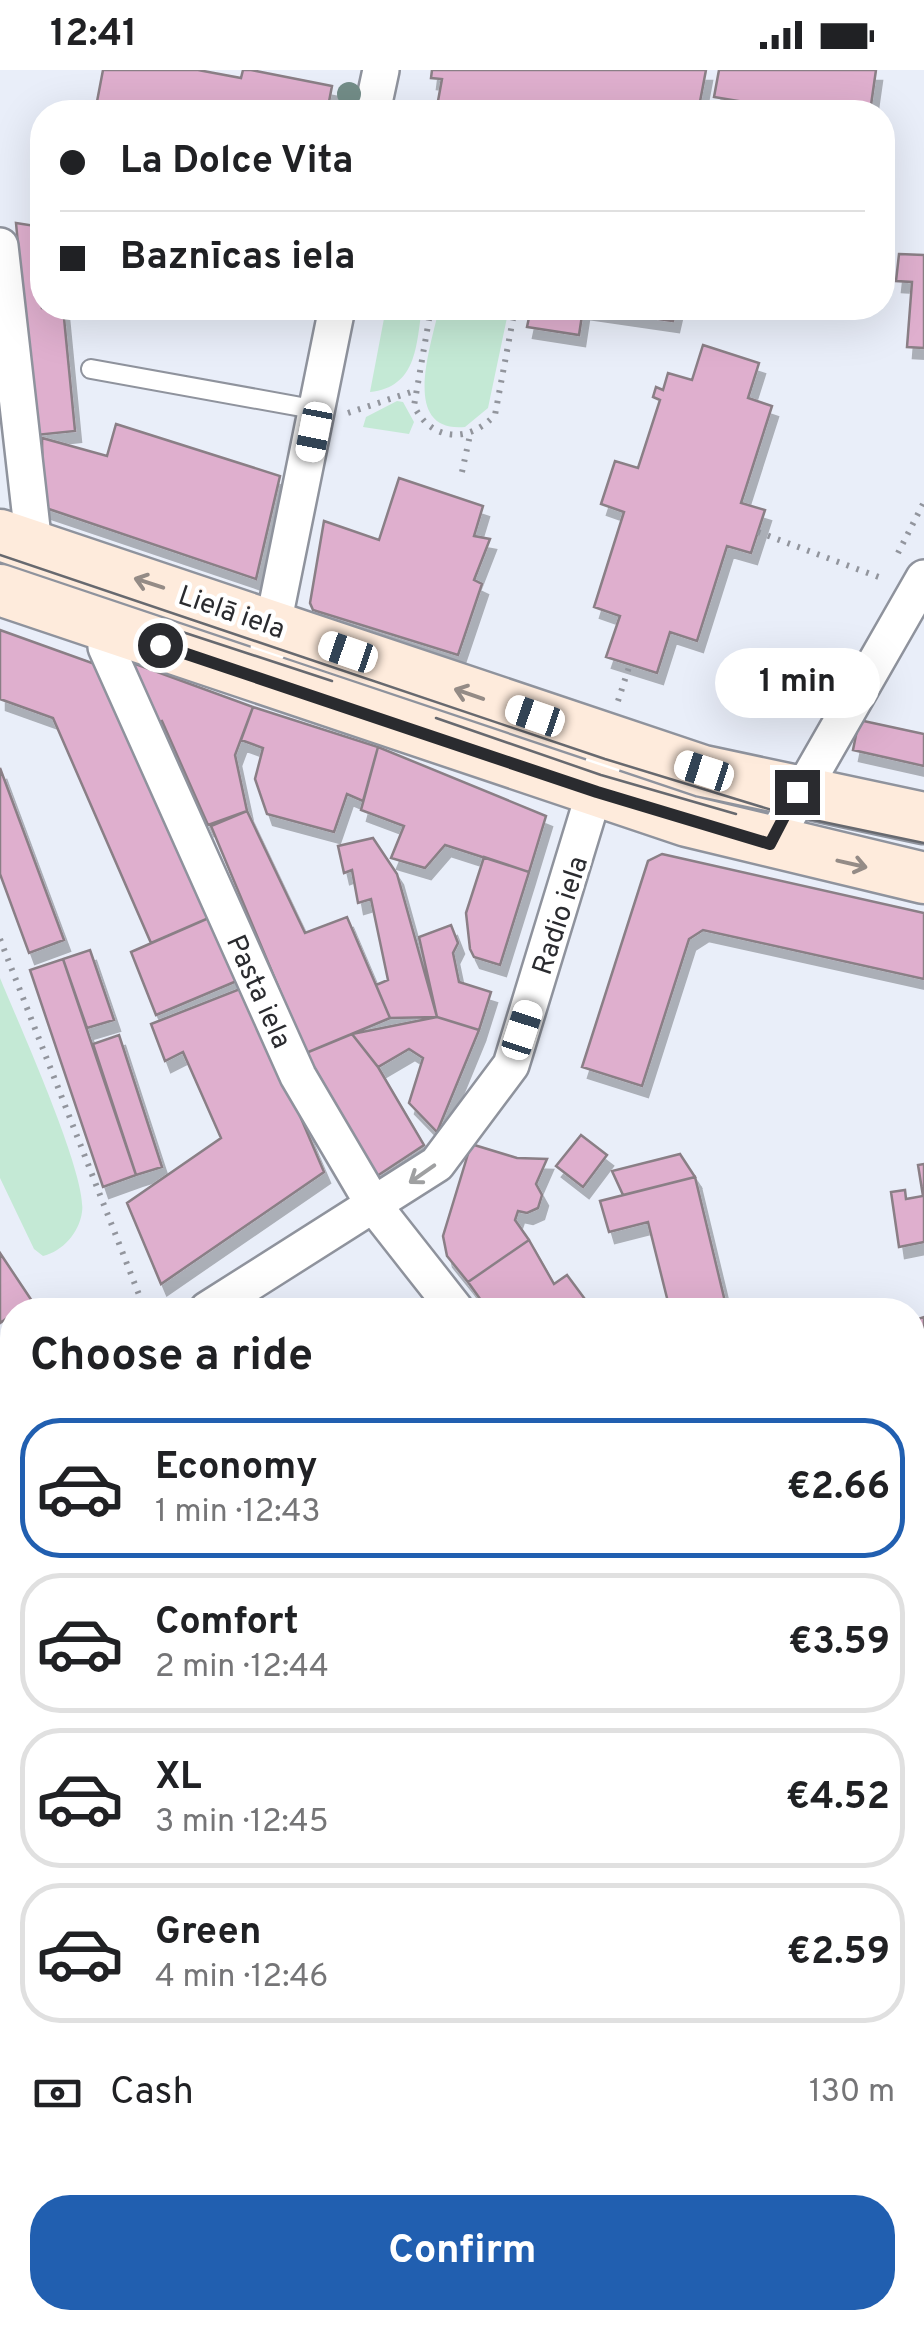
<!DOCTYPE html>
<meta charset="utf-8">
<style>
body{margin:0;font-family:Overpass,sans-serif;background:#f2f2f2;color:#202124;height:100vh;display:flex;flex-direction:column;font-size:38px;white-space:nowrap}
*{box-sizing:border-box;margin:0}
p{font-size:32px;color:#757577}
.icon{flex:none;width:55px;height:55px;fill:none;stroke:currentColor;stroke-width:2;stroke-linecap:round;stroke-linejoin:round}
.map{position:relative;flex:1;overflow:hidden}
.drawer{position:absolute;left:0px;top:1228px;width:925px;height:1032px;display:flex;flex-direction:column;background:#fff;border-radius:40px 40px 0 0;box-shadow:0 10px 40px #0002}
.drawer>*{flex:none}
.hud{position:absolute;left:30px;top:30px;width:865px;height:220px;border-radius:40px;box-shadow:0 10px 40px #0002;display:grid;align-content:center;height:220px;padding:0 30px;background:#fff}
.end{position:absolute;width:45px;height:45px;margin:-22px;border:12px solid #2a2b2f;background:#fff;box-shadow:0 0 0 5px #fff}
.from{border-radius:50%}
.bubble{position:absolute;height:70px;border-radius:35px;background:#fff;box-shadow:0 10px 40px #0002;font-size:32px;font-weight:700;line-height:70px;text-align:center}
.car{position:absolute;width:30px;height:60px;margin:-30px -15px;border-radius:12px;box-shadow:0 0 8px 2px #0007;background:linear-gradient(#fff 24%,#345 0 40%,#fff 0 76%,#345 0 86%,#fff 0)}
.hud b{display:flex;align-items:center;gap:35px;height:95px;font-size:38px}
.hud b+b{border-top:2px solid #e0e0e0}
.hud i{width:25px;height:25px;background:#202124}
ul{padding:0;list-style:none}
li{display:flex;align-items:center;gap:30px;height:140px;margin:0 20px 15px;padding:0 10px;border:5px solid #e0e0e0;border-radius:40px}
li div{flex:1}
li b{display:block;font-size:38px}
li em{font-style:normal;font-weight:700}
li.selected{border-color:#215fb0}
li>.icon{width:90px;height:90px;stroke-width:1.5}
h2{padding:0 30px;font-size:45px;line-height:120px}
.pay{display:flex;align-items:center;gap:25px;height:110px;padding:0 30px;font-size:38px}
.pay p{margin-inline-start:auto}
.primary-button{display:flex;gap:20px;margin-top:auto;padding:20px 30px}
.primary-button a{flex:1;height:115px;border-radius:40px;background:#215fb0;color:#fff;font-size:40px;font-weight:700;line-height:115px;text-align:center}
.status{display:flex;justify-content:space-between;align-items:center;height:70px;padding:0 50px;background:#fff;direction:ltr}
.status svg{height:28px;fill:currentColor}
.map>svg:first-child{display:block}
.green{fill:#c4e9d5}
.building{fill:#dfafce;stroke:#8a7f86;stroke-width:2.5;filter:url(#shadow)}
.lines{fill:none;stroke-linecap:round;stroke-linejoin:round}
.lane-casing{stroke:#8f939d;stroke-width:22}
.street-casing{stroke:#8f939d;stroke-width:40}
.secondary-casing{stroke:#8f939d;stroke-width:55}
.path{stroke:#92959d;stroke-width:6;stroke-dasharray:2.5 8;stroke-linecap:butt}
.lane{stroke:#fff;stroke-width:18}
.street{stroke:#fff;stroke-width:35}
.secondary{stroke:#feebdc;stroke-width:50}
.tram{stroke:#67696f;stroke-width:2.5}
.tree{fill:#738d88}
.oneway{stroke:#948b86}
.oneway2{stroke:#9fa0a1}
.route{stroke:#2a2b2f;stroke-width:12}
.labels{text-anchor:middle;stroke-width:9;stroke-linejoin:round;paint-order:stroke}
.street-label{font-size:28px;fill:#2a2b2f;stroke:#fff}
</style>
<div class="status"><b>12:41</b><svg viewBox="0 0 49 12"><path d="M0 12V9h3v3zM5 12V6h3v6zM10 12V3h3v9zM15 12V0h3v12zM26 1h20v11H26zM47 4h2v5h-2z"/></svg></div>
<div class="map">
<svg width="924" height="2259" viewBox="0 0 924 2259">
<defs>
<filter id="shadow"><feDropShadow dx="6" dy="11" stdDeviation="0" flood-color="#0004"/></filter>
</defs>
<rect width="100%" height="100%" fill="#e9eef9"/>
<path class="green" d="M386,238H422C416,276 417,317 370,322Z
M439,238H509L488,338L465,357C399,363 432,274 439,238Z
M397,331L403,332L414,352L409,364L363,357L366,347Z
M0,908C17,950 88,1106 82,1142C79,1163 63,1181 43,1186L34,1179L0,1108Z"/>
<path class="building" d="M103,0H198L241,8L243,0H251L332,16L327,42H95Z
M432,0H706L698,42H436L442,9L431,8Z
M719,0H876L870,42H806L714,27Z
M16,153L42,157V238H63L75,361L36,365Z
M899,184L924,185V278L907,277L912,212L896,211Z
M531,238L583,239L579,265L527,257Z
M583,238H676L673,251Z
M703,275L759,293L748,328L772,336L741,433L765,440L751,483L727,476L697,571L670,562L657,603L606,587L620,546L594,537L624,442L601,434L615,391L638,398L660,330L653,327L656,317L663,320L668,303L692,310Z
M116,354L280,406L256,509L43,437L42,368L107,386Z
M399,408L483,436L474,466L490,469L474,510L482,514L458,585L313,540L310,533L324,451L379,470Z
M0,560L106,598L211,847L151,873L53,648L0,629Z
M130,592L253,637L235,685L247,741L208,755L162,651L155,653Z
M253,637L378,677L363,731L347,724L334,762L267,744L255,709L263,678L241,670Z
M859,650L924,664V696L853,680Z
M378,677L546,746L529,802L445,775L425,798L391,788L404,756L361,740Z
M0,698L64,870L29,883L0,804Z
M247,741L305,863L347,847L390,948L306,983L211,756Z
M373,768L397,804L437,947L390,948L376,915L388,910L371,829L358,833L352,800L344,803L338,776Z
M662,784L924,843V909L703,860L689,869L642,1016L582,997L648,791Z
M484,787L529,802L500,895L474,887L470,879L466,843Z
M211,847L239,910L156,945L131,882Z
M451,855L458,873L453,883L459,912L491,922L479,960L437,947L419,867Z
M90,880L114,950L87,958L63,889Z
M63,889L136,1105L103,1117L30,900Z
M245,917L324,1102L161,1214L127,1133L221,1068L183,982L165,991L151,954Z
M437,947L479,960L437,1062L409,1033L423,988L409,979L378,997L352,964Z
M352,964L378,997L424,1075L377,1106L306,983Z
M119,965L162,1097L136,1105L93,974Z
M581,1065L607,1085L583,1117L556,1096Z
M471,1074L517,1088L547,1089L536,1114L542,1125L538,1138L527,1143L518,1141L515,1150L529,1170L468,1212L447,1186L443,1166Z
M680,1084L695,1107L623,1125L612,1101Z
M924,1094V1172L899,1177L891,1122L905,1120L906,1129L923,1126L918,1095Z
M695,1107L727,1240H670L648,1152L609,1162L600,1131Z
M529,1170L554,1214L567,1205L593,1240H488L468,1212Z
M0,1183L32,1231L0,1253Z
M924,1247V1325L919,1327L912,1292V1251Z
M919,1327L924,1364L912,1368V1329Z
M924,1364V1474L912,1476V1368Z
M12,1443V1724L0,1721V1452Z
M924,1634V1730L912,1710V1641Z
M919,1797L924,1805L923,1934L912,1918V1801Z
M12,1960V2051L4,2038L0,2040V1967Z
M912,2050L924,2070V2092L912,2098Z
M6,2058L12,2071V2111L0,2118V2061Z
M924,2092V2119L912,2125V2098Z
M232,2248H241L250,2259H218Z
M314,2248H380L388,2259H322Z
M426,2248H475L481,2259H432Z
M538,2248H579L564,2259H544Z
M710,2248H742V2255L749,2254L750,2259H712Z"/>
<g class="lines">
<g class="lane-casing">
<path id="lane" d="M91,299L318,340"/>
</g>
<g class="street-casing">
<path id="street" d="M372,42L381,0
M0,176L33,467
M106,577L298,1006L375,1137L456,1240
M268,579L337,238
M771,775L924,508
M207,1240L437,1094L511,995L610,671
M0,1369L12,1361
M912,1586L924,1574
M912,1740L924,1757
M0,1938L12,1931
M0,2134L12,2128
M663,2248L665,2259
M169,2259L183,2248"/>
</g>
<g class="secondary-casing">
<path id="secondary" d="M0,465L703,701L924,748
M0,520L687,751L924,808
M0,1888L12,1905
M274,2248L283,2259"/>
</g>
<path class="path" d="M431,238L414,336C432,372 469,373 495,345L515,238
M348,343L414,321
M462,402L470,365
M758,462L884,509
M898,483L924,432
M618,631L630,594
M0,869L145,1240
M0,1289L12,1288"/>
<use href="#lane" class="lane"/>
<use href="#street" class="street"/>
<use href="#secondary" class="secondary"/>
<path class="tram" d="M0,485L605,689L785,744L924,773
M152,552L332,611
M436,648L601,705L736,744"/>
</g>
<circle class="tree" cx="349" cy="24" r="12"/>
<defs><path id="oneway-shaft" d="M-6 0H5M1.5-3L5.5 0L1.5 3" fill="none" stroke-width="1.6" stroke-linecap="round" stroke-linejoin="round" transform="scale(2.5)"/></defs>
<g class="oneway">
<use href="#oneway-shaft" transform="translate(149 513) rotate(-162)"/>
<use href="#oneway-shaft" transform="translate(469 624) rotate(-161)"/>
<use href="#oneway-shaft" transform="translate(852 794) rotate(13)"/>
</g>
<use class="oneway2" href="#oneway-shaft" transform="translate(422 1104) rotate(145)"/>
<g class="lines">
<path class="route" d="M160,575L597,722L770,774L797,722"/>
</g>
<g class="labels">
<g class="street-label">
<text transform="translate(232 541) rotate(19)" y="10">Lielā iela</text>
<text transform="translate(559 845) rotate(-72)" y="10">Radio iela</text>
<text transform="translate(260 921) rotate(66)" y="10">Pasta iela</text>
</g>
</g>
</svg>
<i class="end from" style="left:160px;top:575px"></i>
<i class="end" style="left:797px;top:722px"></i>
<div class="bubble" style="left:715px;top:578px;width:165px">1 min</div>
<i class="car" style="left:314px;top:362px;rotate:191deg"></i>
<i class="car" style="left:348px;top:582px;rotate:289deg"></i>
<i class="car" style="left:535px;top:646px;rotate:289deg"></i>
<i class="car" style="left:704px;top:701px;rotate:288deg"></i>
<i class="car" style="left:522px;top:960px;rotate:18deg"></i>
<div class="hud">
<b><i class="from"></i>La Dolce Vita</b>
<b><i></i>Baznīcas iela</b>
</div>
<section class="drawer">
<h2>Choose a ride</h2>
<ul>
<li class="selected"><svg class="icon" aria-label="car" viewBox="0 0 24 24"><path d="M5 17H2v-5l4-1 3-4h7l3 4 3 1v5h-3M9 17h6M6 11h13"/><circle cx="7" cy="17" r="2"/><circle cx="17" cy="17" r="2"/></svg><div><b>Economy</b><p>1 min · 12:43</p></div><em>€2.66</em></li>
<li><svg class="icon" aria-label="car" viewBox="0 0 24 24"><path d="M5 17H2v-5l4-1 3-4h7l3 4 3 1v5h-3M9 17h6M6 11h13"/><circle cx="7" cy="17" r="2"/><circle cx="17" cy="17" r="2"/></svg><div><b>Comfort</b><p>2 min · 12:44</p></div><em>€3.59</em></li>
<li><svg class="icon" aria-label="car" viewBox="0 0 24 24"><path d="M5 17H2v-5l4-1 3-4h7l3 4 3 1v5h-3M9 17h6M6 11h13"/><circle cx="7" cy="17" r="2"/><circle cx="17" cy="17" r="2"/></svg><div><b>XL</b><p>3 min · 12:45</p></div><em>€4.52</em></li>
<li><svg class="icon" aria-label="car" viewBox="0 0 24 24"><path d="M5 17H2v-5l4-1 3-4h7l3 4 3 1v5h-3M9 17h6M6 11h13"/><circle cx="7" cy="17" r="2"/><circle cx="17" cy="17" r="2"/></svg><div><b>Green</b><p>4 min · 12:46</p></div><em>€2.59</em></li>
</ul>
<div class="pay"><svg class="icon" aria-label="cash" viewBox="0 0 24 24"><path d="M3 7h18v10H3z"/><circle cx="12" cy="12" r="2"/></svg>Cash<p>130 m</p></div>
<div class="primary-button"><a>Confirm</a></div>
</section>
</div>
